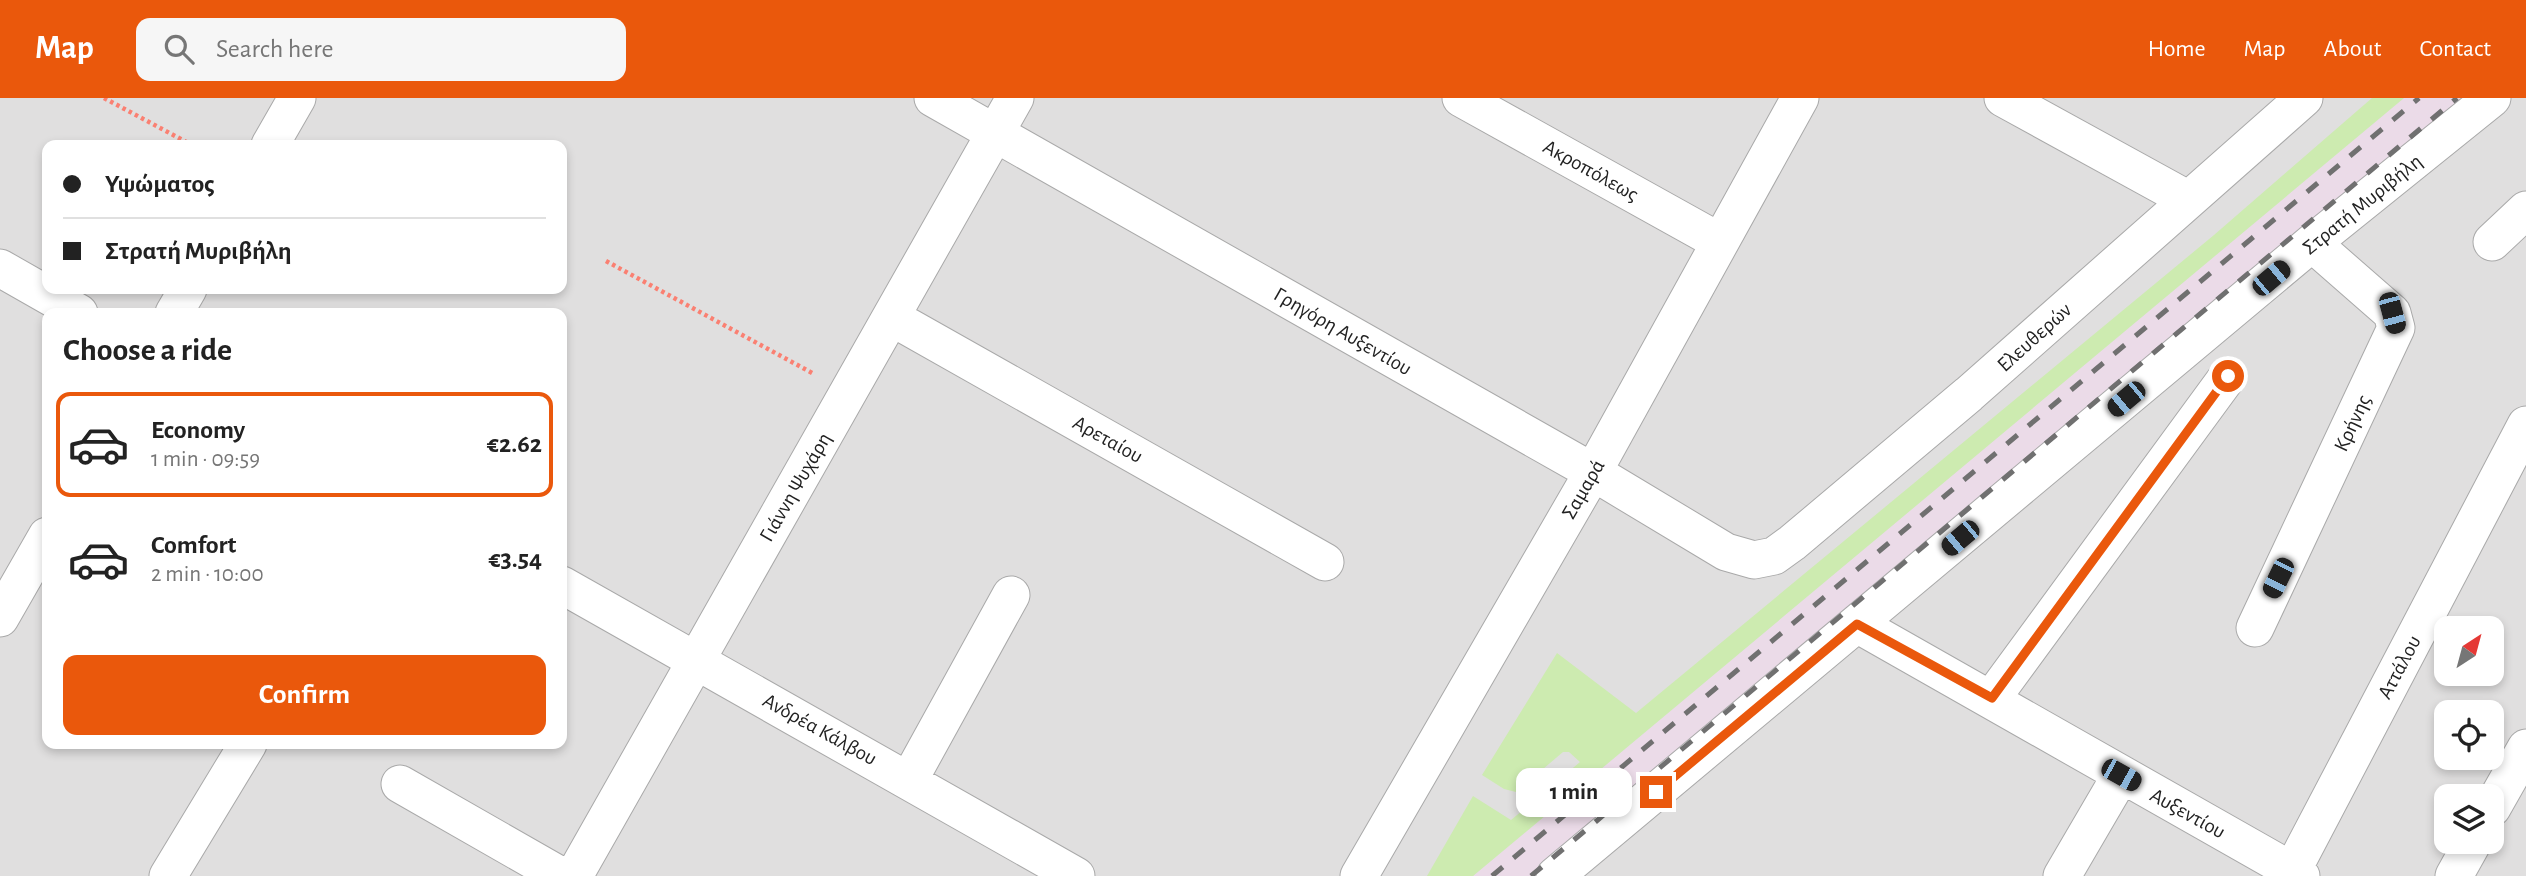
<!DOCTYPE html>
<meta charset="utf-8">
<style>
body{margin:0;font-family:"Alegreya Sans",sans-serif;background:#f6f6f6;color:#222;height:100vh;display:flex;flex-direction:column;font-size:26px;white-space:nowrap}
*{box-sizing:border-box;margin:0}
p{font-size:23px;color:#767676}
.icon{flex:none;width:38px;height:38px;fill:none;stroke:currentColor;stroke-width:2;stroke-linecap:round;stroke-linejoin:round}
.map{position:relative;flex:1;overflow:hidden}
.panel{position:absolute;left:42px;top:210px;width:525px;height:441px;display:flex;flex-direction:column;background:#fff;border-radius:14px;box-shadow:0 4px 10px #0003}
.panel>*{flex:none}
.hud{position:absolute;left:42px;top:42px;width:525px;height:154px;border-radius:14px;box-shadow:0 4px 10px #0003;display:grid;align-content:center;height:154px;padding:0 21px;background:#fff}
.needle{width:46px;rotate:36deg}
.buttons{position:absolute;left:2434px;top:518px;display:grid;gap:14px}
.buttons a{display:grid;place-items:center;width:70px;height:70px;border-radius:14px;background:#fff;box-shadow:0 4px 10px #0003;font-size:35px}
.end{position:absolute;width:32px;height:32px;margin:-16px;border:9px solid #ea580c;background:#fff;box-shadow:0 0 0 4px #fff}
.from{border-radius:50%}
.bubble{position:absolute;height:49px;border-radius:14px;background:#fff;box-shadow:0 4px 10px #0003;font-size:23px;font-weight:600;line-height:49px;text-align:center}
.car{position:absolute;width:21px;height:42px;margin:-21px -10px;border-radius:9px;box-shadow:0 0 5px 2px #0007;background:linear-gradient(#222 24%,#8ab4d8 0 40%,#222 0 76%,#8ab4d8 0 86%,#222 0)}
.hud b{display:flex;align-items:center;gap:24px;height:66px;font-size:26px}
.hud b+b{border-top:2px solid #e0e0e0}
.hud i{width:18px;height:18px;background:#222}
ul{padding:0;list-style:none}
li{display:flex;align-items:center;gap:21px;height:105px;margin:0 14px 10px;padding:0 7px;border:4px solid transparent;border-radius:14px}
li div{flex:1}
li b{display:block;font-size:26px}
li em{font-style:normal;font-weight:600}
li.on{border-color:#ea580c}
li>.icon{width:63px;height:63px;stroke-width:1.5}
h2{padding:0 21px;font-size:32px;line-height:84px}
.button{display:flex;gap:14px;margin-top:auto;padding:14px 21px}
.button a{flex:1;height:80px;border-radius:14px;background:#ea580c;color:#fff;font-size:28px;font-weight:600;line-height:80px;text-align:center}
header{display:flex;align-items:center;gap:42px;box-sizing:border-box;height:98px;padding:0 35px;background:#ea580c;color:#fff}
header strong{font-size:33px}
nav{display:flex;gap:38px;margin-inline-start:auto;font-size:24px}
.search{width:490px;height:63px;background:#f6f6f6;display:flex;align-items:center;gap:18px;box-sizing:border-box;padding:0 24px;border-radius:14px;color:#767676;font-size:26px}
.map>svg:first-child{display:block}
.residential{fill:#e0dfdf;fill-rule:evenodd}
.industrial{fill:#ebdbe8}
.grass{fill:#cdebb0}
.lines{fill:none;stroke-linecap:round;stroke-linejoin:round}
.street-casing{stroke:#a9a9a9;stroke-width:39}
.path{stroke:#fa8072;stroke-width:4.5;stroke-dasharray:3.5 3.5;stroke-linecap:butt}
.street{stroke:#fff;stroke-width:37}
.rail{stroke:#707070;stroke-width:5;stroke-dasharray:14 14;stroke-linecap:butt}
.route{stroke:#ea580c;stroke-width:9}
.labels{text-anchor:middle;stroke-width:5;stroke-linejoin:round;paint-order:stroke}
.street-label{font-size:21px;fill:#222;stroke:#fff}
</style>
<header>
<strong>Map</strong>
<div class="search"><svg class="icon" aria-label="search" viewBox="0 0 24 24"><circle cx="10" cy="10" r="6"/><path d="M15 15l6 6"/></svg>Search here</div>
<nav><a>Home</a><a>Map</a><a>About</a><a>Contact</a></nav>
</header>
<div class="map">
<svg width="2526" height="778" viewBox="0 0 2526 778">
<rect width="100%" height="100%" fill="#f2efe9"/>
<path class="residential" d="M0,0H2526V778H0ZM47,47H562V191H47ZM47,215H562V646H47ZM2446,530H2492V576H2446ZM2446,614H2492V660H2446ZM2446,698H2492V744H2446Z"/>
<path class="industrial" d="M2404,0H2508L1572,778H1473Z"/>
<path class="grass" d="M2372,0H2404L1473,778H1427L1473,698L1511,722L1580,664L1569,654H1563L1516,694L1504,691L1482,677L1557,555L1636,615L2214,137Z"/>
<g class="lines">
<g class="street-casing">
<path id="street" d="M933,0L1593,374L1726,454L1754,462L1774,458L1792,445L1969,296L2304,0
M1461,0L1720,144
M2003,0L2187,101
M270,47L297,0
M2492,144L2526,112
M0,170L79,215
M174,215L188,191
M891,219L1325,464
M562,487L1076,778
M0,520L47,438
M1857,526L2301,778
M2255,530L2396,230L2392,215L2312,145
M1992,600L2228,278
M909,682L1011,497
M400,686L561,778
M2492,710L2526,650
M2292,773L2526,327
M168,778L248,646
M574,778L1015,0
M1359,778L1593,374L1800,0
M1555,778L2312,145L2492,0
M2062,778L2121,677
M2454,778L2473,744"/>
</g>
<path class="path" d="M104,0L192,47
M606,163L814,276"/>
<use href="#street" class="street"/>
<path class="rail" d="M1492,778L2419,0
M1531,778L2457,0"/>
</g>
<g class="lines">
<path class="route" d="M1656,694L1857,526L1992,600L2228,278"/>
</g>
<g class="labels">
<g class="street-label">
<text transform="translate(1591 72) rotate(29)" y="7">Ακροπόλεως</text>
<text transform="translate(2362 106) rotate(-39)" y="7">Στρατή Μυριβήλη</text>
<text transform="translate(1343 233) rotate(30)" y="7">Γρηγόρη Αυξεντίου</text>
<text transform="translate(2034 239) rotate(-42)" y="7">Ελευθερών</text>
<text transform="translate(2352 325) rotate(-65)" y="7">Κρήνης</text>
<text transform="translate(1108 341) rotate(29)" y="7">Αρεταίου</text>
<text transform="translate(795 389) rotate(-60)" y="7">Γιάννη Ψυχάρη</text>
<text transform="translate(1583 391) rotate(-60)" y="7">Σαμαρά</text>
<text transform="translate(2399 569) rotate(-62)" y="7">Αττάλου</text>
<text transform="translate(820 631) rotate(29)" y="7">Ανδρέα Κάλβου</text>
<text transform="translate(2188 715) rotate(29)" y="7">Αυξεντίου</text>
</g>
</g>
</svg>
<div class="buttons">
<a><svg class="needle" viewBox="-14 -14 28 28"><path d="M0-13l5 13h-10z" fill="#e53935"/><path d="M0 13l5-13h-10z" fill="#767676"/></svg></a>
<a><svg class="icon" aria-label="locate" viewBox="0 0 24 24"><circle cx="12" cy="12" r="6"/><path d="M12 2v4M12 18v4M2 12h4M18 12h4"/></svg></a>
<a><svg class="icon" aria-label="layers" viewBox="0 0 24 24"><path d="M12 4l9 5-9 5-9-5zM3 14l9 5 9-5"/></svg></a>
</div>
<i class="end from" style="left:2228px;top:278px"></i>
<i class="end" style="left:1656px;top:694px"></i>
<div class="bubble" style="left:1516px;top:670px;width:116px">1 min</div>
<i class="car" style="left:2271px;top:180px;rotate:50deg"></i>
<i class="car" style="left:2392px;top:215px;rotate:165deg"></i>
<i class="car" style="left:2126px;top:301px;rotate:230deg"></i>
<i class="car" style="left:1960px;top:440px;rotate:230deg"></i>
<i class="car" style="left:2278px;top:480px;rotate:206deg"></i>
<i class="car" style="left:2121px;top:677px;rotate:119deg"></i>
<div class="hud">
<b><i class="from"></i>Υψώματος</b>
<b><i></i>Στρατή Μυριβήλη</b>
</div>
<section class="panel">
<h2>Choose a ride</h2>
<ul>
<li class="on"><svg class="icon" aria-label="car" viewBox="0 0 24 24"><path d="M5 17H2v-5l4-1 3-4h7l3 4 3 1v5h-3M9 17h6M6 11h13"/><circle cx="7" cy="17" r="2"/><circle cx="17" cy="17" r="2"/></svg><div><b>Economy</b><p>1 min · 09:59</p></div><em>€2.62</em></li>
<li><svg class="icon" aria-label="car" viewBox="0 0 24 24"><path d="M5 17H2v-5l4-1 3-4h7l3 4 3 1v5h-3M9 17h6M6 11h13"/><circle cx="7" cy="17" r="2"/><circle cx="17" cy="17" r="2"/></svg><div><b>Comfort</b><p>2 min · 10:00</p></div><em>€3.54</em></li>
</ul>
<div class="button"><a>Confirm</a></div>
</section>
</div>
